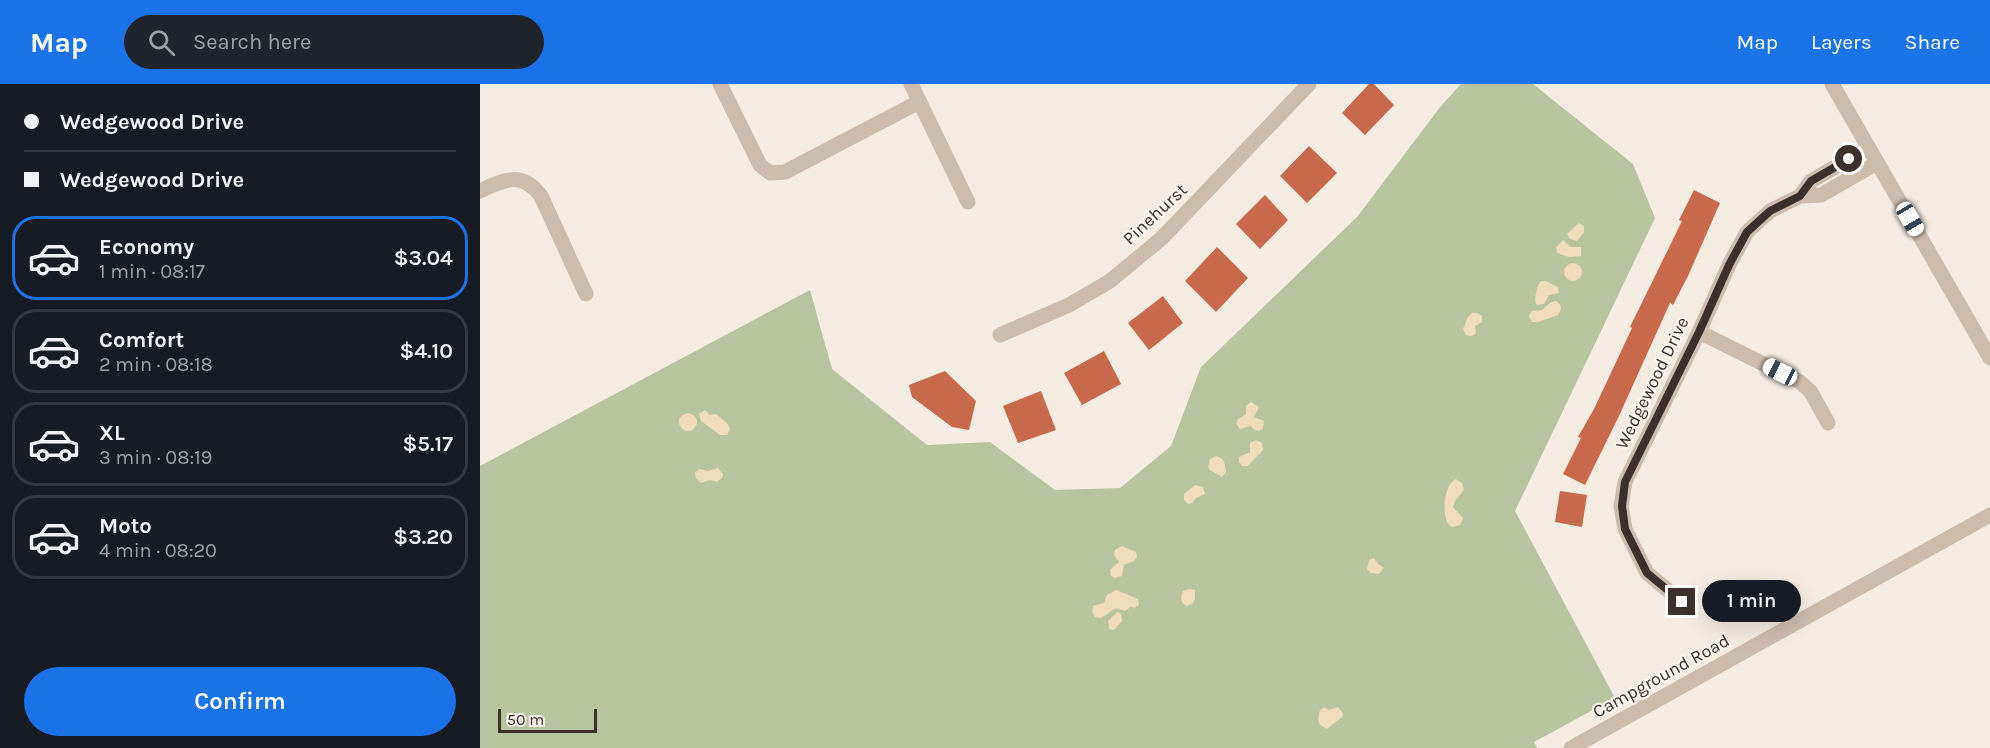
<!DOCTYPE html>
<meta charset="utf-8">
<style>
body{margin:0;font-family:Karla,sans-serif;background:#20242c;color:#f1f3f6;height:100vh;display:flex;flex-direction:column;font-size:22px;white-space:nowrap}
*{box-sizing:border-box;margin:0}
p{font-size:20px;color:#9ea1a6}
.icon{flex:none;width:33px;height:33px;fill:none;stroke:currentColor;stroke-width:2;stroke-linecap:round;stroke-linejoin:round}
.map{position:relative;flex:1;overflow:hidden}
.side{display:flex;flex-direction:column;background:#171b24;width:480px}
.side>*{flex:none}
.top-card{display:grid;align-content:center;height:132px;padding:0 24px;background:#171b24}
.scale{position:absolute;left:18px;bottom:15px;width:99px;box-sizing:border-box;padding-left:6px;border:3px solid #3b302b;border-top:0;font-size:16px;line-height:21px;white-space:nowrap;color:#3b302b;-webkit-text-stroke:4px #fbf5ee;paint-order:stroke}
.end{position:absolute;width:27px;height:27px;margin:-14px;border:8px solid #3b302b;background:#fff;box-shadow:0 0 0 3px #fff}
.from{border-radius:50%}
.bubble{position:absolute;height:42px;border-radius:21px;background:#171b24;box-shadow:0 6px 24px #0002;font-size:20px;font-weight:600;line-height:42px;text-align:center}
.car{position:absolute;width:18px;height:36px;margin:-18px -9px;border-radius:8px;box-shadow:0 0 4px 2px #0007;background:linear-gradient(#fff 24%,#345 0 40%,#fff 0 76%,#345 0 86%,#fff 0)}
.top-card b{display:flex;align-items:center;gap:21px;height:57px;font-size:22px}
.top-card b+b{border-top:2px solid #363941}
.top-card i{width:15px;height:15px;background:#f1f3f6}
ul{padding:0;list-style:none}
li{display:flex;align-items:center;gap:18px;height:84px;margin:0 12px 9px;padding:0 12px;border:3px solid #363941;border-radius:24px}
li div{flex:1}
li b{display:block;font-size:22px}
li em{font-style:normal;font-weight:600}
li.current{border-color:#1a73e8}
li>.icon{width:54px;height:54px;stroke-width:1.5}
.button{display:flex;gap:12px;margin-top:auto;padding:12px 24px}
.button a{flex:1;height:69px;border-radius:36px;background:#1a73e8;color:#fff;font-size:24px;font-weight:600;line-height:69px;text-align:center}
header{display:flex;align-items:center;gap:36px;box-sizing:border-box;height:84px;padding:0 30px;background:#1a73e8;color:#fff}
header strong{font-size:28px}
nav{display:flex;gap:33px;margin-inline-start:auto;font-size:21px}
.search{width:420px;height:54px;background:#20242c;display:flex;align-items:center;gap:15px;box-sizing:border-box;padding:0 21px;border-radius:33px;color:#9ea1a6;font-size:22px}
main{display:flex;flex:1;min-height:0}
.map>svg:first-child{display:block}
.green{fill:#b8c4a0}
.sand{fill:#efdcb8}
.building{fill:#c8694b}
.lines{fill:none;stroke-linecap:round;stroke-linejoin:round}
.minor{stroke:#cdbbac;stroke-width:15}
.tertiary{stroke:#cdbbac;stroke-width:15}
.route{stroke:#3b302b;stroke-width:8}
.labels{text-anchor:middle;stroke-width:4.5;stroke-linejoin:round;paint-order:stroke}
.street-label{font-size:18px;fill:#3b302b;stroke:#fbf5ee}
</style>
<header>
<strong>Map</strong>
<div class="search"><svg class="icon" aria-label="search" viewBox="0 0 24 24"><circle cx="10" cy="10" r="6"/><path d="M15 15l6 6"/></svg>Search here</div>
<nav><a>Map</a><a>Layers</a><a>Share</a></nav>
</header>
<main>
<section class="side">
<div class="top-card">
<b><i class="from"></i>Wedgewood Drive</b>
<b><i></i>Wedgewood Drive</b>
</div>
<ul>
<li class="current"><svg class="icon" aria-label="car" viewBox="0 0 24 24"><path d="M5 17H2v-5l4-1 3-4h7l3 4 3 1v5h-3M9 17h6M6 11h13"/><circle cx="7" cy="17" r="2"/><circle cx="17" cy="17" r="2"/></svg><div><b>Economy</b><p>1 min · 08:17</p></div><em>$3.04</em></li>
<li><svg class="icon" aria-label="car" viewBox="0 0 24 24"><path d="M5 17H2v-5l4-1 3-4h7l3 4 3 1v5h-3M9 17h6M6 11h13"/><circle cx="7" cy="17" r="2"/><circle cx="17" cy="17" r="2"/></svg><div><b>Comfort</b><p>2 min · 08:18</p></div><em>$4.10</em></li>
<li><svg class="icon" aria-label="car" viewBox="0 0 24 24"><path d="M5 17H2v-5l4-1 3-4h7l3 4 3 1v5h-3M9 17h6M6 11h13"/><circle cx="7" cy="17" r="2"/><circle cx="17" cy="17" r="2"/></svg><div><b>XL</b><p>3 min · 08:19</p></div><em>$5.17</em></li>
<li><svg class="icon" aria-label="car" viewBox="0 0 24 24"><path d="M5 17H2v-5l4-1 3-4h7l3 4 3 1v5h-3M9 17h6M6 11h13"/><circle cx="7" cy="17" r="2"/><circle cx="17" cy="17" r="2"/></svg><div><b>Moto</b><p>4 min · 08:20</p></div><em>$3.20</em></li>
</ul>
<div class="button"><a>Confirm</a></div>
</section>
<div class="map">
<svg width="1510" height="664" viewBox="0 0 1510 664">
<rect width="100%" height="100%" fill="#f4ebe1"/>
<path class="green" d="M981,0H1053L1153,80L1175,134L1035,427L1135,614L1054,658L1057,664H0V382L330,206L352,285L447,361L510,358L575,406L640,404L691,362L721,283L877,133L961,22Z"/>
<path class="sand" d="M1099,139L1104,142V148L1097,157L1090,155L1087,150Z
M1083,156L1091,163H1101V172L1089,173L1077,169L1076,163Z
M1084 188a9 9 0 1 1 18 0a9 9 0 1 1-18 0Z
M1066,197L1078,203L1079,209L1069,211L1064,220L1057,221C1053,216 1057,202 1061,197Z
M1071,218L1076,217L1080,220L1081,225L1078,231L1058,238H1052L1049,232L1052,227L1062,226Z
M997,229L1002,232V238L995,242L996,249C993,252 991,253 986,251L983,245L988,233L992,229Z
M771,318L779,323L774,333L784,337L783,344C778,349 774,346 770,342L760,345L756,340L758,335L766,330V322Z
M225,326L230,331L236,330L247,339L250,345L247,351H240L221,337L219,330Z
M199 338a9 9 0 1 1 18 0a9 9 0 1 1-18 0Z
M776,356L782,359L783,366L768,382H762L759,378V373L770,368V359Z
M736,372C745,374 745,380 746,388L742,393L730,386L728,383L730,375Z
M238,384L243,390L242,394L237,398L230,396L221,399L216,394L215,389L219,385L228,387Z
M976,395L982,399L984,406L975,417L973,423L983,434L980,441L972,443C960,437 963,400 976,395Z
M715,401L723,403L725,410L716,414L712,419L708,420L704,416V410Z
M642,462L656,468L657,473L654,477L644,481L642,492L635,494L631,492L630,486L639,478L634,471L635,466Z
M894,474L898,480L904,484L899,490L891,489L887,485L889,476Z
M709,505L715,506V515L712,520L707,522L702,519L701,514L703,507Z
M636,506C637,506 656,514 658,515L659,521L655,524L651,523L645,527L636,524L621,534L615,533L612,528L613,522L624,519L627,511Z
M637,528L641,530L642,537L634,546L629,545L628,537Z
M844,623L849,626L858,623L863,629L862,633L847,645L840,641L838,636L840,626Z"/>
<path class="building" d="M889,0H894L914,21L885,51L862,29Z
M829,62L857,89L827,119L800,92Z
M1214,106L1240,119L1208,192L1193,221L1190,219L1139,332L1105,401L1083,390L1101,354L1098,353L1114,325L1152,244L1150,243L1202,137L1199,136Z
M785,111L808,136L780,165L756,140Z
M737,163L768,194L736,228L705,197Z
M683,212L703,239L669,266L648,239Z
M624,267L641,300L602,321L584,289Z
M465,287L496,317L489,346L472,343L432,313L429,301Z
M561,307L576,346L538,359L523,322Z
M1080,407L1107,411L1102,443L1075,438Z"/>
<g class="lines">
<path class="minor" d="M240,0L280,81L290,89L305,88L439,18
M431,0L488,118
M0,107C25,95 42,87 61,112L106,210
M1320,112L1341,111L1397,79
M1219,248L1320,298L1331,308L1348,339
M520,251L589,221L630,197L682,154L829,0
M1202,518L1167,489L1145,445L1141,422L1145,398L1219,248L1249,181L1267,148L1290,127L1320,112L1331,97L1388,64"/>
<path class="tertiary" d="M1352,0L1510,274
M1091,664L1510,431"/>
</g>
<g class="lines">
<path class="route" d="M1202,518L1167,489L1145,445L1142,422L1145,398L1219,248L1249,181L1267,148L1290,127L1320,112L1331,97L1369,75"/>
</g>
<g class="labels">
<g class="street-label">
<text transform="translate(675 130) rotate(-43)" y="6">Pinehurst</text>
<text transform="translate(1172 299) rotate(-64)" y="6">Wedgewood Drive</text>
<text transform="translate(1181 592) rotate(-29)" y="6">Campground Road</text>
</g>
</g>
</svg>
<div class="scale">50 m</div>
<i class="end from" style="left:1369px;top:75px"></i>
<i class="end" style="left:1202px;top:518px"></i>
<div class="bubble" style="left:1222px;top:496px;width:99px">1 min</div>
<i class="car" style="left:1430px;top:135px;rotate:150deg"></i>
<i class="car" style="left:1300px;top:288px;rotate:297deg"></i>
</div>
</main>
